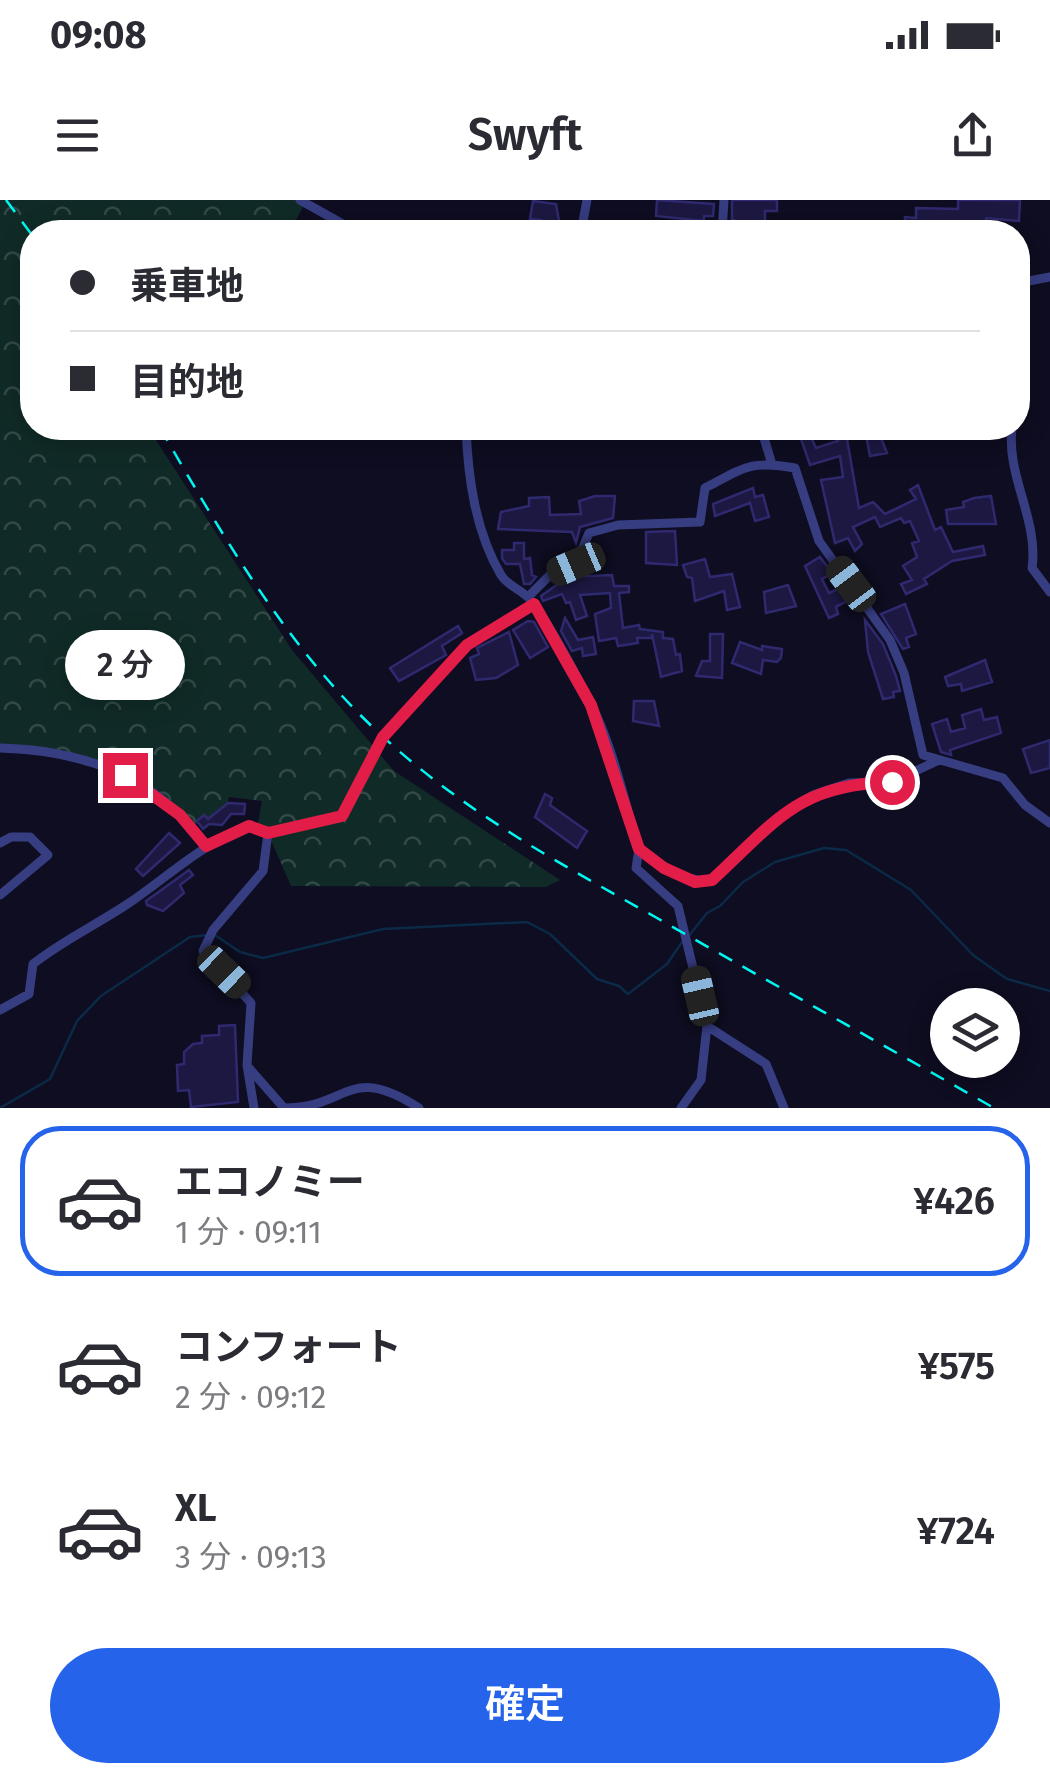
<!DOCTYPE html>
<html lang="ja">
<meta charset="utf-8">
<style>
body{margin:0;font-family:"Fira Sans","Noto Sans JP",sans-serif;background:#f7f7f7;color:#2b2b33;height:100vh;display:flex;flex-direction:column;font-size:38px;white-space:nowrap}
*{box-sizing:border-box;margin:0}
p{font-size:32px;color:#7c7c81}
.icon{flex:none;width:55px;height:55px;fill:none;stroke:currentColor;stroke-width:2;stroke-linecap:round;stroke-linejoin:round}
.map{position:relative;height:908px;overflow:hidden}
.sheet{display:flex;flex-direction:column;background:#fff;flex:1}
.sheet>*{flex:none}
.banner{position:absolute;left:20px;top:20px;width:1010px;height:220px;border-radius:40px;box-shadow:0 5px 25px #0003;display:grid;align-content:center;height:220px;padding:0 50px;background:#fff}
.buttons{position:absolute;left:930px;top:788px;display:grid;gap:20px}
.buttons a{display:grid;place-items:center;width:90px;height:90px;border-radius:50%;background:#fff;box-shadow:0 5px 25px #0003;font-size:50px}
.end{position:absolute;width:45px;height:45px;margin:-22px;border:12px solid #e11d48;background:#fff;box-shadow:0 0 0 5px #fff}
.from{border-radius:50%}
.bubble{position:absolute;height:70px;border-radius:35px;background:#fff;box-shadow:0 5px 25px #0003;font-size:32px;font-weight:600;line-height:70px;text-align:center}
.car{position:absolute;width:30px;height:60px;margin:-30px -15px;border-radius:12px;box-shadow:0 0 8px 2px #0007;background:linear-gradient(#222 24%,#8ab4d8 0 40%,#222 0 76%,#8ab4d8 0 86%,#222 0)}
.banner b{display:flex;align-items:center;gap:35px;height:95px;font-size:38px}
.banner b+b{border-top:2px solid #e1e1e2}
.banner i{width:25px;height:25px;background:#2b2b33}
ul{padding:18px 0 0;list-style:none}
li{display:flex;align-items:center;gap:30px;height:150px;margin:0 20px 15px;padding:0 30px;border:5px solid transparent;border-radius:40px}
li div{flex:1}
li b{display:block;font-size:38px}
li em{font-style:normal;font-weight:600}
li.active{border-color:#2563eb}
li>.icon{width:90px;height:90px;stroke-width:1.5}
.action{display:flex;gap:20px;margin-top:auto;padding:20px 50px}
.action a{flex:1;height:115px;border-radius:60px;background:#2563eb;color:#fff;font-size:40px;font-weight:600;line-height:115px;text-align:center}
.status{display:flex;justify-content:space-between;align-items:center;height:70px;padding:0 50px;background:#fff;direction:ltr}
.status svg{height:28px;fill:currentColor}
header{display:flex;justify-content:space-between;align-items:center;height:130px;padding:0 50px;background:#fff;font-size:45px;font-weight:600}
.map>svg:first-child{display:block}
.forest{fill:url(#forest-crowns)}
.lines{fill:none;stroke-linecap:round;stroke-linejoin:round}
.stream{stroke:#0b2a47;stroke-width:2.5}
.building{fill:#1c1842;stroke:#2f2a6f;stroke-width:2.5}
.street{stroke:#363d81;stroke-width:9}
.rail{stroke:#00f8f2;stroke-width:2.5;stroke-dasharray:15 12;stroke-linecap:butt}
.route{stroke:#e11d48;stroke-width:12}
</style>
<div class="status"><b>09:08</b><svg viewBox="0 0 49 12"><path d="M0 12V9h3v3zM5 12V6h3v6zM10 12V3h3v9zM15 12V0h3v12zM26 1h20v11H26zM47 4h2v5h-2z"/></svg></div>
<header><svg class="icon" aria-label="menu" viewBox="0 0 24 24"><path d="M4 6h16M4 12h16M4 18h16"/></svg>Swyft<svg class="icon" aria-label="share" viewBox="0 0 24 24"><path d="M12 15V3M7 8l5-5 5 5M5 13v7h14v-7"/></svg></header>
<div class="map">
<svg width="1050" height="908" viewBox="0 0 1050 908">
<defs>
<pattern id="forest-crowns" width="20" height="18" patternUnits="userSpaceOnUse" patternTransform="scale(2.5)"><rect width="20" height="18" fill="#102b27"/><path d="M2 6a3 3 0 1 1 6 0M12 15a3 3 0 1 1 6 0" fill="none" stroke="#324947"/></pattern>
</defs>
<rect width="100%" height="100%" fill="#0e0d21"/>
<path class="forest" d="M0,0H307L289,32H32V228H148L292,450L394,571L560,680L546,687L291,686L268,633L257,629L262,601L229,597L225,620L190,625L114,567L0,548Z"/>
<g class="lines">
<path class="stream" d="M215,735L240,752L263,758L383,729L527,722L550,734L597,779L619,786L628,794L667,764L682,742
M688,737L707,713L720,706L743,682L775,662L824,648L846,650L911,690L973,755L1007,779L1050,791
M0,908L50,879L77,821L101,796L190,737L207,735"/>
</g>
<path class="building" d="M657,0L714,4L713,16H704V21L656,16Z
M732,0H777V11H765V25H744L732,19Z
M958,0H1020L1019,21L986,18V30L958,32H915L905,28V17L916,18V8L958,9Z
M533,1L556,4L561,32L541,30V20L530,19Z
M784,228H807L816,248L838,241L834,228H887L879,233L887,253L870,256L866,235L847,239L859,308L873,302L885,314L916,299L910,290L918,285L935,330L941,327L953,352L983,346L985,355L952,361L924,379L927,384L906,394L901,384L912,380L903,366L917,357L912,343L919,341L910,321L904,323L901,318L880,327L875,317L853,327L862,344L855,351L848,338L835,343L821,280L843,277L840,256L810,265L800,236L787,238Z
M753,288L755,297L763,295L769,317L755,321L750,303L715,316L713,304Z
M595,296H615L613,318L580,327L576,343L572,332L498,329L501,312L529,306V298L549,297L550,315L581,314L579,301Z
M991,296L996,324H948L946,310L964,307L963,302L974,298Z
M675,331L677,365L646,363V332Z
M514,343H524V359L530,358L532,375L536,377L530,384H524L520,364H506L502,358V350H514Z
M820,357L832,373L822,379L829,393L842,387L851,399L836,407L838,414L829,418L805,366Z
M705,359L710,377L732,374L740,407L727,410L724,391L695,401L692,378L687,377L683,365Z
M612,375L614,386H629V392L619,393L623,428L639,425L640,429L663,432V438L673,439L676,455L680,454L682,471L661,477L652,434V438H637L638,443L618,446L616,438L599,441L595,414L611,408L610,393L580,395L587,416L576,420L570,402L566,403L562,394L543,401L541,396L568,377Z
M788,385L796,406L766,413L764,392Z
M905,404L916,434L906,438L909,447L903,449L881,414Z
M565,418L578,440L593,437L596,454L583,456L582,448L572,451L561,431Z
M865,420L883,444L896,476L900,491L893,492L894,497L883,499L868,452Z
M528,421L534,422L548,447L530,458L513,430Z
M458,426L462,433L442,446L446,455L399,481L390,468Z
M509,432L518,465L496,478L476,480L470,458L479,454L477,448Z
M710,434H723L722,478L696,476L702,461H710Z
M740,442L762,450V446L782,449L781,458L777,462L763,460L761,474L732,463Z
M985,460L992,482L962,491L961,484L948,486L945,477Z
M634,501H654L659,526L633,521Z
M981,509L984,520L997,517L1001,533L950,550L951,555L941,552L932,524L947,519L951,532L965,528L962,515Z
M1050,540V568L1031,573L1023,549Z
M545,594L552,598L550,605L587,631L577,648L535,617Z
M228,603L245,604L244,614H231L222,625L209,624L203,629L197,621L204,615L208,619Z
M169,633L180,643L143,676L136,669Z
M189,670L193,675L180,685L184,693L163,711L147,705L146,701Z
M235,825L238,902L191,907L189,890L178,891L177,865L184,864V852L193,844L202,843V836L219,835V826Z"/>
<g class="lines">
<path class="street" d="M300,0L357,32
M581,32L587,0
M722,32L724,0
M1018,83L1050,77
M466,228C468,277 475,331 501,375C509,388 525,390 534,404C555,434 574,471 591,504C614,549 624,601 639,649L636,668L678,706L707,826L701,880L681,908
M761,228L771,261
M1012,228C1006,276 1039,320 1032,368L1050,392
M528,397L550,375L576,364L589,333L618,325L700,322L705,288C745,267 751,260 795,268L819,341L890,440L904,473L923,555L1003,578L1025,605L1050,623
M0,548C82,550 157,576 206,646
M0,643L11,637H30L48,655L0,695
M639,649C662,666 683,682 712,681L774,621L813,595L849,583L892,582L937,561
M0,810L29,794L33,764C63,740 100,723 132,701C171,674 203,643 249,626L268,633L342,617L383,537L467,445L534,404
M707,826L766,864L784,908
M249,868L284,908C349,908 348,862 419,908
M254,908L247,865L251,803L203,751L213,730L263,671L268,633"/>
<path class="rail" d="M6,0L32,35
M160,228C223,336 287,448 380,534C464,612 559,663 657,718C769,782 882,844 994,908"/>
</g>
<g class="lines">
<path class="route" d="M125,575L180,615L206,646L249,626L268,633L342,616L383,537L467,445L534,404L591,505L639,649L664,668L695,682L712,680C776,621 798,584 892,582"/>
</g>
</svg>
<div class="buttons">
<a><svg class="icon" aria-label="layers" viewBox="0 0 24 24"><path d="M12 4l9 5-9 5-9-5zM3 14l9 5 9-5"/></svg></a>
</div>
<i class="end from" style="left:892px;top:582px"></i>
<i class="end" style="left:125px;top:575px"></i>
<div class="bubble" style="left:65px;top:430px;width:120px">2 分</div>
<i class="car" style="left:576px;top:364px;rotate:247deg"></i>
<i class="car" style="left:851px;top:384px;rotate:323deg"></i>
<i class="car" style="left:224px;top:772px;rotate:134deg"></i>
<i class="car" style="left:700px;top:796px;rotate:347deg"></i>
<div class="banner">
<b><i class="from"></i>乗車地</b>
<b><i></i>目的地</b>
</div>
</div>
<section class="sheet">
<ul>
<li class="active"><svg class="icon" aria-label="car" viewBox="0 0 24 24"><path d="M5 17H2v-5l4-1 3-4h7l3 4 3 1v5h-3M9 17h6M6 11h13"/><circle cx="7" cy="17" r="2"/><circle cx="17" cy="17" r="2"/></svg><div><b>エコノミー</b><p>1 分 · 09:11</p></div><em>¥426</em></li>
<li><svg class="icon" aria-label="car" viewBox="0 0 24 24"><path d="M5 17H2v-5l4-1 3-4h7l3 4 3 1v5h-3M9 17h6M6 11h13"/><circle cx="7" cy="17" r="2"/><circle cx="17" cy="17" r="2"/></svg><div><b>コンフォート</b><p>2 分 · 09:12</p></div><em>¥575</em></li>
<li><svg class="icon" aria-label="car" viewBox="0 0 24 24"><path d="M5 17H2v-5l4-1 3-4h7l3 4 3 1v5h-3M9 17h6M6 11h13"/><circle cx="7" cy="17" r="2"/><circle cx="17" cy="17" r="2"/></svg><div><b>XL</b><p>3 分 · 09:13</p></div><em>¥724</em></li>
</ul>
<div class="action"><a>確定</a></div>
</section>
